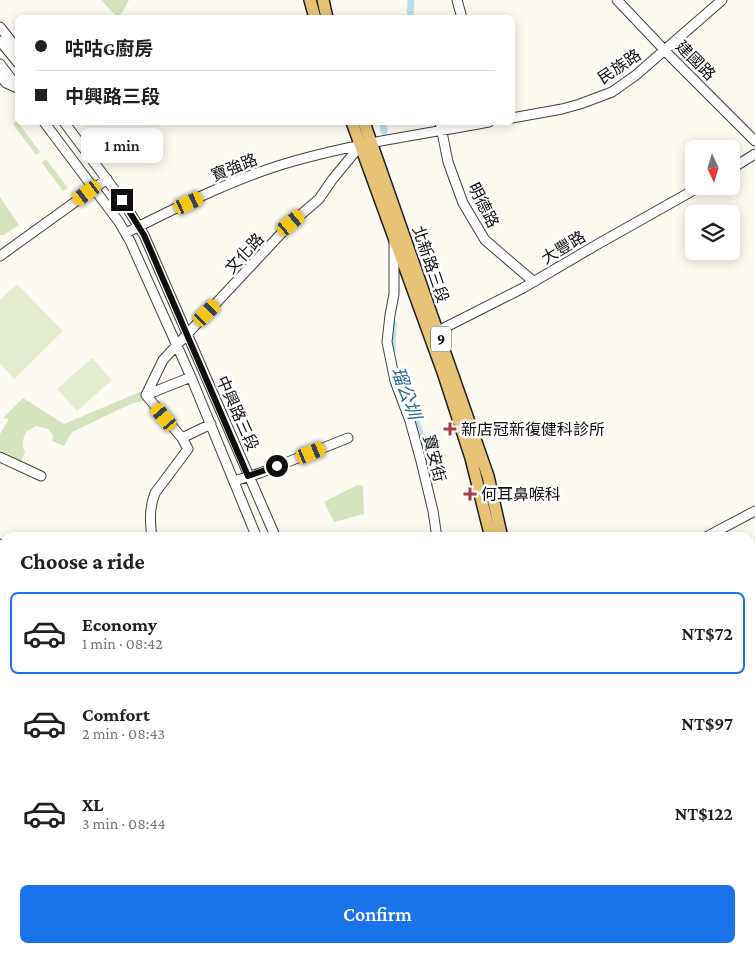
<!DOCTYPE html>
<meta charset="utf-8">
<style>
body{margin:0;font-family:"Crimson Pro","Noto Sans TC",serif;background:#f2f2f2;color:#202124;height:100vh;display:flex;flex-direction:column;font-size:19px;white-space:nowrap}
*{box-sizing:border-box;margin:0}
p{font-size:16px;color:#757577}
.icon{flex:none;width:28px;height:28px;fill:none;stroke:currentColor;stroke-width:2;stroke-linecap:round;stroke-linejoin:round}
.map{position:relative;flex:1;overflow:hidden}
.side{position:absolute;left:0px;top:532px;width:755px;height:421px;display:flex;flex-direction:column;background:#fff;border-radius:15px 15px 0 0;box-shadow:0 2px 12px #0003}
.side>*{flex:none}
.hud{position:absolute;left:15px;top:15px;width:500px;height:110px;border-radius:8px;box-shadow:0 2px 12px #0003;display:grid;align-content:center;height:110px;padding:0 20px;background:#fff}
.needle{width:32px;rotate:176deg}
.controls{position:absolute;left:685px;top:140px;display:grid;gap:10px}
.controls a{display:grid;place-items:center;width:55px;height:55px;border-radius:8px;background:#fff;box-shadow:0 2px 12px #0003;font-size:25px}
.end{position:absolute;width:22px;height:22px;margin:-11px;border:6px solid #0e0e0e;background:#fff;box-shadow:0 0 0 2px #fff}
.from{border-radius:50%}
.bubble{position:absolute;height:35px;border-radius:8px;background:#fff;box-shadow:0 2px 12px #0003;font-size:16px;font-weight:600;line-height:35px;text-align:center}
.car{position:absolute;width:15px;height:30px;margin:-15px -8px;border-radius:6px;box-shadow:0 0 4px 1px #0007;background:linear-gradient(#f5c518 24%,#345 0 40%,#f5c518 0 76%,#345 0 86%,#f5c518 0)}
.hud b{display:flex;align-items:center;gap:18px;height:48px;font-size:19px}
.hud b+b{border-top:1px solid #e0e0e0}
.hud i{width:12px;height:12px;background:#202124}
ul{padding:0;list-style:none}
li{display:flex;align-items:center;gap:15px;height:82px;margin:0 10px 8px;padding:0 10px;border:2px solid transparent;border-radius:8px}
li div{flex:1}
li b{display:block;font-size:19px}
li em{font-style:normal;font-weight:600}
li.on{border-color:#1a73e8}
li>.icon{width:45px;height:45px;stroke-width:1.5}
h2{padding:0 20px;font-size:22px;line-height:60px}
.button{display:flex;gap:10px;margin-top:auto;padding:10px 20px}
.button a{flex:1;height:58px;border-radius:8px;background:#1a73e8;color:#fff;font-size:20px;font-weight:600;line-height:58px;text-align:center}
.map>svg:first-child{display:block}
.green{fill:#d5e4bf}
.pitch{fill:#e4eccf}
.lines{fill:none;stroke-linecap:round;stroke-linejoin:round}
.canal{stroke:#bcdfee;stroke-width:7}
.minor-casing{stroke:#414141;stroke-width:11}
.major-casing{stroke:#1f1f1f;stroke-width:14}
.minor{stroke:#fff;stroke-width:9}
.major{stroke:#e7c377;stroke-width:11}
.route{stroke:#0e0e0e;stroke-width:6}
.poi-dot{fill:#ac3846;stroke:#fff;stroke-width:2}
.labels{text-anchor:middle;stroke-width:5;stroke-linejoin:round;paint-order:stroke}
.shield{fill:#fff;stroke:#565656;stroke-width:1}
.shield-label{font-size:15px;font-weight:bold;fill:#0e0e0e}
.street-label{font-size:16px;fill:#0e0e0e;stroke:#fff}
.poi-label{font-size:16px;fill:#0e0e0e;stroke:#fff;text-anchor:start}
.water-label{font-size:18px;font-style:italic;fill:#276a90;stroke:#fff}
</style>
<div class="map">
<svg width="755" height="953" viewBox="0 0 755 953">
<rect width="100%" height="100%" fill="#fdfaf1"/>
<path class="green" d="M101,0H129L122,13L117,17Z
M17,121L40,152L36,155L13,124Z
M46,159L68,188L63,191L42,163Z
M0,197L19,225L4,235H0Z
M142,391L146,401L133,403L72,432L64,446L52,441L53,435L48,429L36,426L27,431C23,438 21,444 25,452L21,461L0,450V434L9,419L3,418L23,398L64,424Z
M357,485L363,486L364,514L334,522L324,502Z
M140,949H197V953H140Z"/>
<path class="pitch" d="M17,284L63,331L14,379L0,363V300Z
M92,358L112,380L77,411L57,389Z"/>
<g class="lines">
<path class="canal" d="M410,18L411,0
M383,122L384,131
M392,351L393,324
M406,399L418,427L433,481"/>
<g class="minor-casing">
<path id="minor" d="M457,0L462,18
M617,0L672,58L755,141
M0,27L18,50
M0,41L18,63
M0,64L18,88
M0,75L6,83L17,88
M512,118L562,109L580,104L612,92L636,75L722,0
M44,122L119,222L130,241L191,377L257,538
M64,122L122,200L144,235L276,538
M440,122L448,162L463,203L485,240L534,282
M731,169L755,154
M126,233C179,206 237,177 294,161C357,143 424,134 489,122
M394,242V294L390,315L387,342L395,381L410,421L421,461L433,511L437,538
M0,256L107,179
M438,331L523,288L598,244L701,186
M191,377L146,395L163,360L291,223L319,199L332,180L360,146
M146,395L182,438
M0,457L41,476
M234,481L260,473L348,438
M152,538C150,522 149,508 155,493L188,449L182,438L211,424
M704,538L755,511
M0,544L5,549
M750,577H755
M0,647L5,648
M0,735H5
M0,768L5,758
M0,787L5,788
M0,800L5,802
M0,909L5,915
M17,949L19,953
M455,949L456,953
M470,949L471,953
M528,949L529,953
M583,949L584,953
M64,952V953
M257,953L259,949"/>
</g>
<g class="major-casing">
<path id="major" d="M310,0L315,18
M323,0L327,18
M352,122L443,372L471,458L491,538
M364,122L488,476L502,538
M643,949L645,953
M656,949L658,953"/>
</g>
<use href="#minor" class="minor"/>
<use href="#major" class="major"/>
</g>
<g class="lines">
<path class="route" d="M122,200L144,235L248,476L277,466"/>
</g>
<g class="poi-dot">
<path d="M447.5 421.5h5v5h5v5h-5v5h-5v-5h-5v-5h5z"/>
<path d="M467.5 486.5h5v5h5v5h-5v5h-5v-5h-5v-5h5z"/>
</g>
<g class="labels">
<rect class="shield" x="431" y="326.5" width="20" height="25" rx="4"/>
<g class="shield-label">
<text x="441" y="344">9</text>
</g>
<g class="street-label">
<text transform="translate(696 60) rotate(45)" y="6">建國路</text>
<text transform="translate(619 66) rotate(-34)" y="6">民族路</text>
<text transform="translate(234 167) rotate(-22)" y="6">寶強路</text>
<text transform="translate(484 205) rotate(63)" y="6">明德路</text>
<text transform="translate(563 247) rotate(-31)" y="6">大豐路</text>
<text transform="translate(244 253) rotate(-47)" y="6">文化路</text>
<text transform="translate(431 264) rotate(71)" y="6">北新路三段</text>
<text transform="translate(238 413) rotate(66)" y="6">中興路三段</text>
<text transform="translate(435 458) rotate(76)" y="6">寶安街</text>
</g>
<g class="poi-label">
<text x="461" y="435">新店冠新復健科診所</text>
<text x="481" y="500">何耳鼻喉科</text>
</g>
<g class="water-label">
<text transform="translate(406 393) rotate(70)" y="6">瑠公圳</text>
</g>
</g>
</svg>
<div class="controls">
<a><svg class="needle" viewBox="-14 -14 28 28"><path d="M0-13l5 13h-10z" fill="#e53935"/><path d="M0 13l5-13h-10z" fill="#757577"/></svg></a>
<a><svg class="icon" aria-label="layers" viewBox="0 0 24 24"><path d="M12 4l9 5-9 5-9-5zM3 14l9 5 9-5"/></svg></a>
</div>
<i class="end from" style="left:277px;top:466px"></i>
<i class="end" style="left:122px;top:200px"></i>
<div class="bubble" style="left:81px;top:128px;width:82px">1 min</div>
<i class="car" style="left:87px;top:193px;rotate:234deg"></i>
<i class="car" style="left:189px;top:203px;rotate:65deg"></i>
<i class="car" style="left:291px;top:223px;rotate:50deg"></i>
<i class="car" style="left:207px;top:313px;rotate:45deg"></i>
<i class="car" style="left:164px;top:417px;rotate:320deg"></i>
<i class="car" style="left:311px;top:453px;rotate:68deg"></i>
<div class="hud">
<b><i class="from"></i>咕咕G廚房</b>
<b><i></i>中興路三段</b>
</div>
<section class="side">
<h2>Choose a ride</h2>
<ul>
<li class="on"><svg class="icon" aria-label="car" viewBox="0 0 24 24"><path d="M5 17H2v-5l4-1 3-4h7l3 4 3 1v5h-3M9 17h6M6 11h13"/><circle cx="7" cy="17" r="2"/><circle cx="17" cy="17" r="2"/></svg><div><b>Economy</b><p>1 min · 08:42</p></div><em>NT$72</em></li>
<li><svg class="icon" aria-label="car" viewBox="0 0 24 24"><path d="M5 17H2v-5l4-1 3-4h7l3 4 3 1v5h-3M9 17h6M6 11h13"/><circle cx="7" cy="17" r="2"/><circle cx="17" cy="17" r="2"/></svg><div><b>Comfort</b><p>2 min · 08:43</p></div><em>NT$97</em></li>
<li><svg class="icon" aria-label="car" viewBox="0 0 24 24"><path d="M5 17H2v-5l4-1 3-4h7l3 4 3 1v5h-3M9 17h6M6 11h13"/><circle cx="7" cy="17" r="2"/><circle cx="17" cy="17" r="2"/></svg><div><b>XL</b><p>3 min · 08:44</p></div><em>NT$122</em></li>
</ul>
<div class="button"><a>Confirm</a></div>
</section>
</div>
